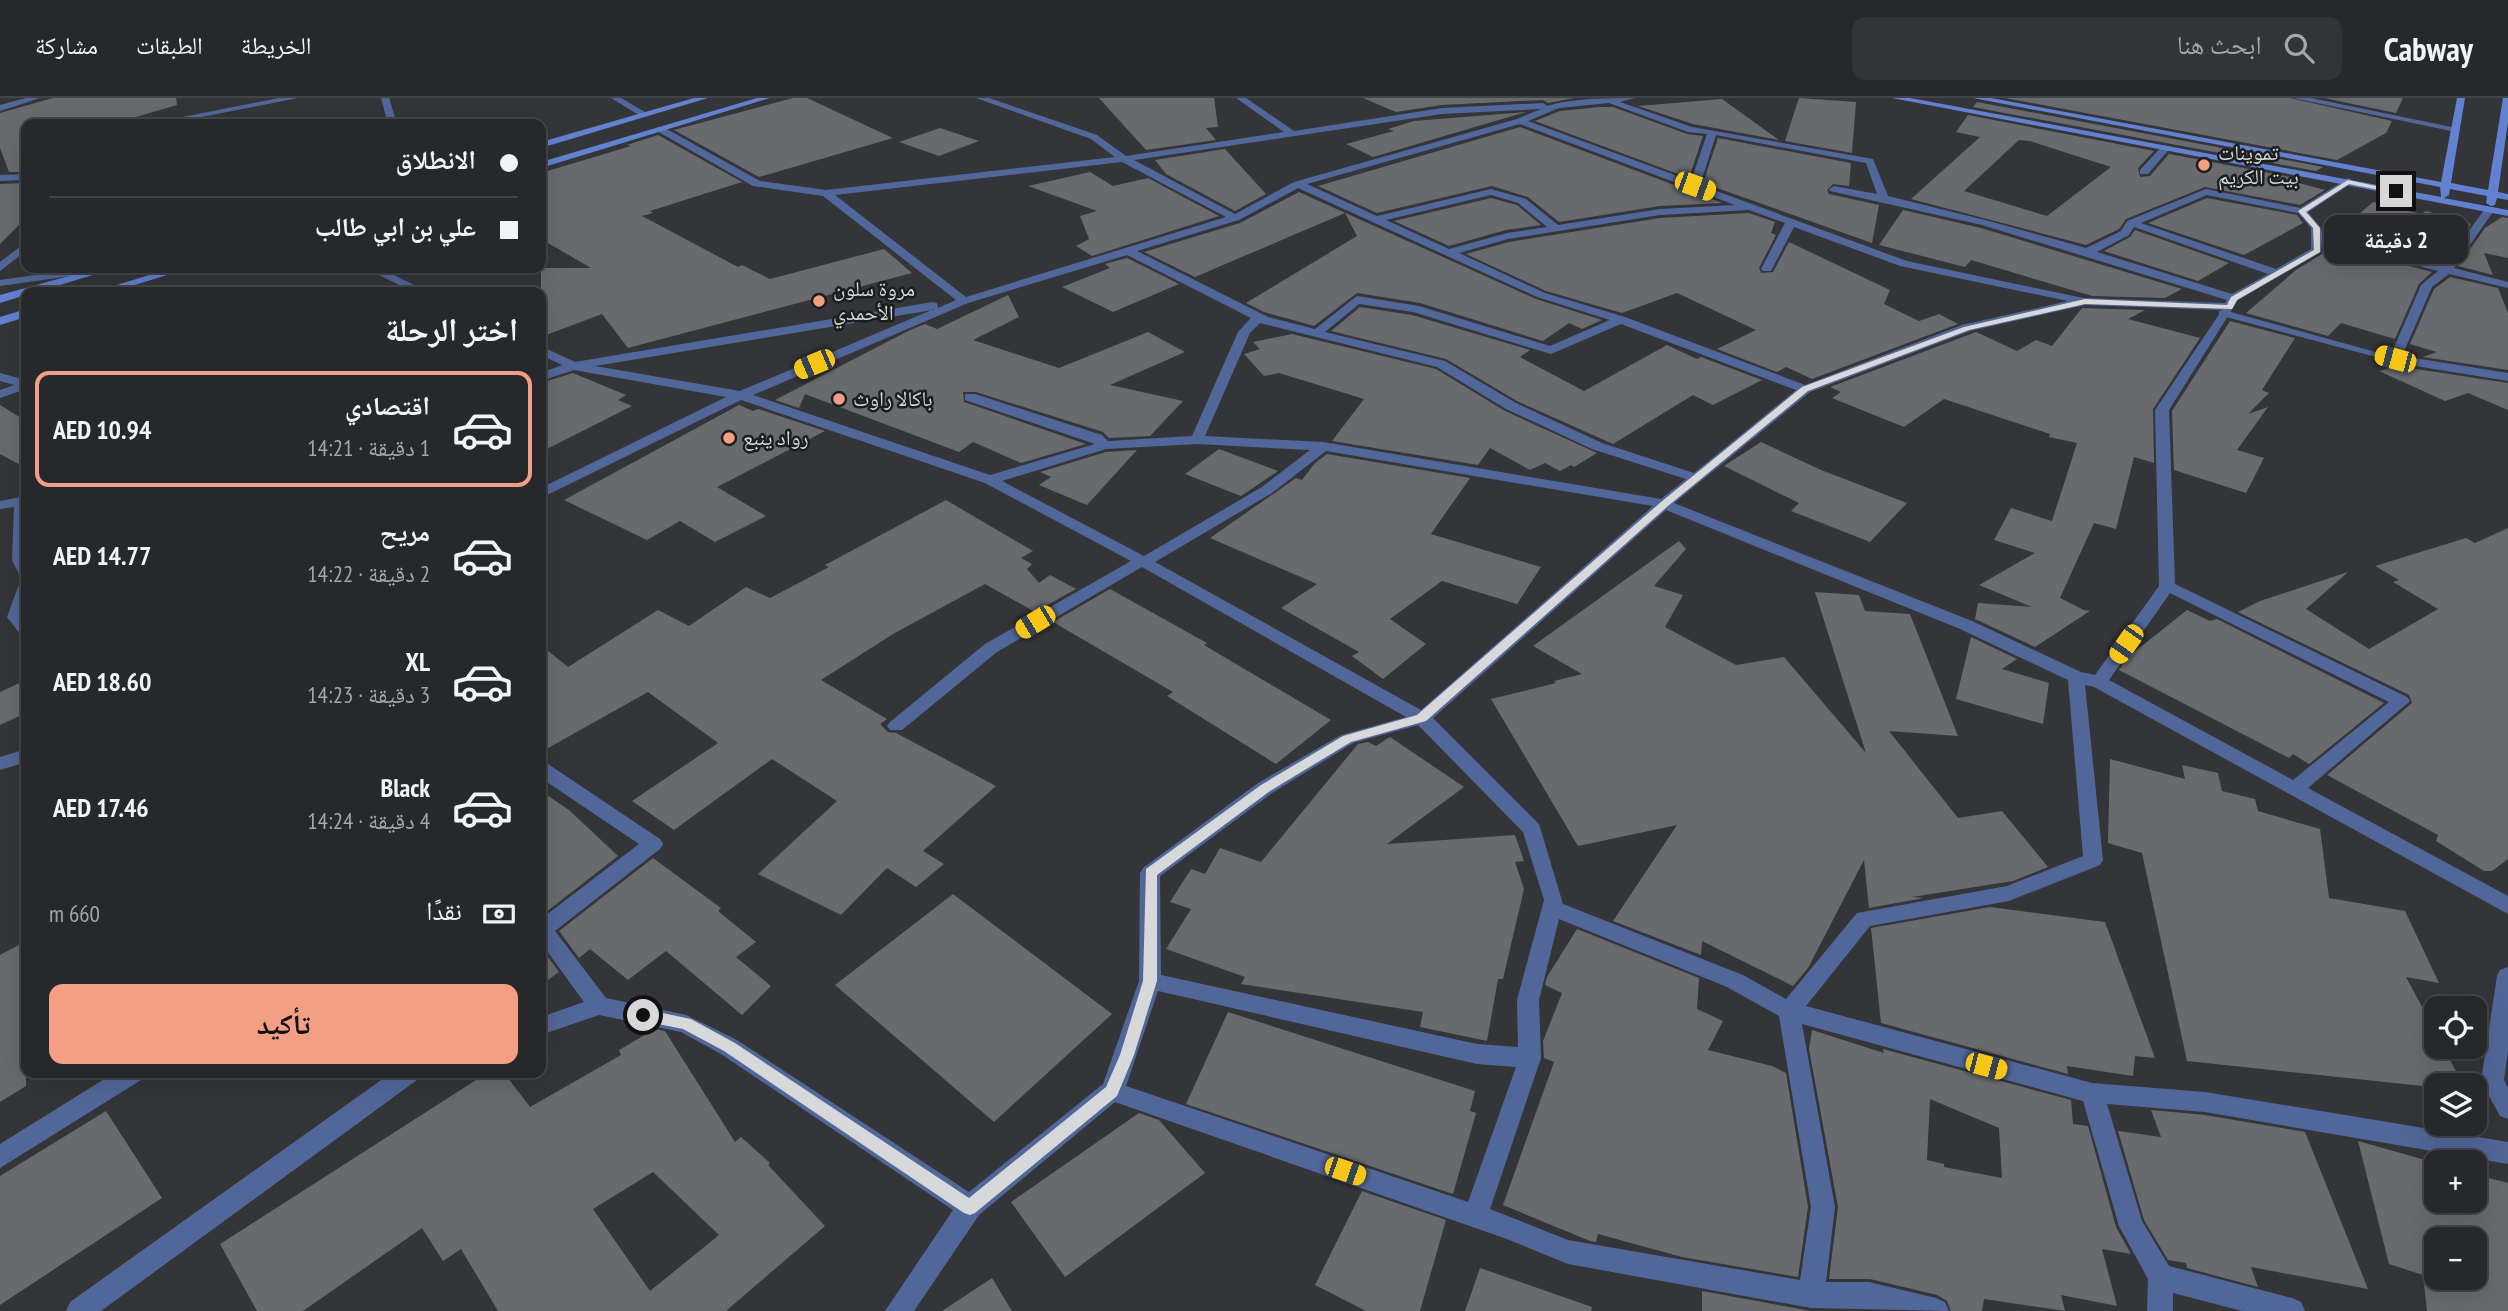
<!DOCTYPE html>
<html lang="ar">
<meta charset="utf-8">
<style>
body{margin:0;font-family:"PT Sans Narrow","Noto Naskh Arabic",sans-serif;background:#333437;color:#f1f3f6;direction:rtl;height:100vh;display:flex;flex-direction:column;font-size:26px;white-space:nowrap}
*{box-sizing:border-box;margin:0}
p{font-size:23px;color:#a4a6a9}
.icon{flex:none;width:38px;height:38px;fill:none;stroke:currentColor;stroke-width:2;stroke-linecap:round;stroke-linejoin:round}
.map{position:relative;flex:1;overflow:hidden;direction:ltr}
.details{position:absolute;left:21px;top:189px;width:525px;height:791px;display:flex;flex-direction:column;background:#27282b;border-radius:14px;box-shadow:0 7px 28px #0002,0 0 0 2px #434447;direction:rtl}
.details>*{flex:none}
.top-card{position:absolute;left:21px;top:21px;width:525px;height:154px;border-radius:14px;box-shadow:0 7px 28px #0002,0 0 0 2px #434447;direction:rtl;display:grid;align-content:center;height:154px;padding:0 28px;background:#27282b}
.fabs{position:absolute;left:2424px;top:898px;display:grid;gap:14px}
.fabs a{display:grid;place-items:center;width:63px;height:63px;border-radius:14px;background:#27282b;box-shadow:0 7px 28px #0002,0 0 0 2px #434447;font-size:35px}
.end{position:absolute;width:32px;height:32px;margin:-16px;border:9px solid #d7d8da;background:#111;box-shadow:0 0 0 4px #111}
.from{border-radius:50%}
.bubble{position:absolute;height:49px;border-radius:14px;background:#27282b;box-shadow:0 7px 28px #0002,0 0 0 2px #434447;font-size:23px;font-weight:800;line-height:49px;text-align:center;direction:rtl}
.car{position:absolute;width:21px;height:42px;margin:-21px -10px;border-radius:9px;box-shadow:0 0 5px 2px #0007;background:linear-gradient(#f5c518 24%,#345 0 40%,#f5c518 0 76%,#345 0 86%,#f5c518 0)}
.top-card b{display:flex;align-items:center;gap:24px;height:66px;font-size:26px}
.top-card b+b{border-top:2px solid #434447}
.top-card i{width:18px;height:18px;background:#f1f3f6}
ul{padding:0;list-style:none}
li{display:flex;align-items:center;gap:21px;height:116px;margin:0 14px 10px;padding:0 14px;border:4px solid transparent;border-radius:14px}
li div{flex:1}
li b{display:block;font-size:26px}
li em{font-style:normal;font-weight:800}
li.on{border-color:#f39f84}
li>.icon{width:63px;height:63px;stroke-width:1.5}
h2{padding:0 28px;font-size:32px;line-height:84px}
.pay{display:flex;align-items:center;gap:18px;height:77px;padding:0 28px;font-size:26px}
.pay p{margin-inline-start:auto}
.primary-button{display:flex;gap:14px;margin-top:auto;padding:14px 28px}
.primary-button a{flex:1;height:80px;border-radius:14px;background:#f39f84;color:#111;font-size:28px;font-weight:800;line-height:80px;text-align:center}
header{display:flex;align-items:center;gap:42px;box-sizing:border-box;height:98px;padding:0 35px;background:#27282b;border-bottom:2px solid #434447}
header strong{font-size:33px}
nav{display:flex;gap:38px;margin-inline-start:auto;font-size:24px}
.search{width:490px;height:63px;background:#333437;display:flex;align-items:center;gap:18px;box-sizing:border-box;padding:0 24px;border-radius:14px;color:#a4a6a9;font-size:26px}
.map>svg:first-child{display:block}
.building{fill:#686a6e;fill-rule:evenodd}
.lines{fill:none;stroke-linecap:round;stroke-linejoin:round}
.lane{fill:#526799;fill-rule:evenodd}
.street{fill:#526799;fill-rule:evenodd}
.secondary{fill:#6281d1;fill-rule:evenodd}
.route{fill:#d7d8da}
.poi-dot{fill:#f39f84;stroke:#1c1d1e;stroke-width:2.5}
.labels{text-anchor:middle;stroke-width:5;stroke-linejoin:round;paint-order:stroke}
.far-poi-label{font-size:21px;fill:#d7d8da;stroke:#1c1d1e;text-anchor:start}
</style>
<header>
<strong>Cabway</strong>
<div class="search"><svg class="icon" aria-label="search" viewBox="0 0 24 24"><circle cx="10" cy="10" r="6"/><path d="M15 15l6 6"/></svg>ابحث هنا</div>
<nav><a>الخريطة</a><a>الطبقات</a><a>مشاركة</a></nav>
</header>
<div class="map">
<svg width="2508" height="1213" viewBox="0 0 2508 1213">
<rect width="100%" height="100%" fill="#343539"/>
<path class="building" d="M53,0H176L177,7L112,26H26V74H9L0,50V15Z
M793,0H807L893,40L759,79L674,32Z
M1099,0H1214L1218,29L1206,30L1216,42L1146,52Z
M1363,0H1574L1548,5L1543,2L1442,7L1396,14Z
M1799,0L1856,4L1852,55L1785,43Z
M2005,0H2290L2392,23L2386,35L2337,62Z
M2324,0H2403L2396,15Z
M1722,1L1779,42L1693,26L1638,8Z
M1977,4L2323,69L2316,73L1973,9Z
M1600,9H1613L1687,36L1703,38L1689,80L1535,23L1560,13Z
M1526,14L1373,59L1346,46L1394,33L1388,31L1414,23Z
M1968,17L2154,53L2138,70L2140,79L2150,78L2169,56L2301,81L2295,84L2325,92L2300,107L2205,89L2126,121L2119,131L2086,147L1911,101L1980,39L1956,34ZM2019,42L2030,43L2111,69L2047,118L1964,93Z
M1520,29L1722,105L1660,108L1559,124L1528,99L1492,88L1377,115L1318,88Z
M940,30L979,43L939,58L899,44Z
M658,37L742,84L650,113L653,115L642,118L738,169L742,167L770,181L884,151L912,175L628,250L602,216L541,239V170H591L541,141V75L631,48L627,47Z
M1718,40L1851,65L1849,88L1833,86L1827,92L1829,96L1879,107L1872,145L1703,85Z
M1225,51L1266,96L1235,113L1166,76L1155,62Z
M1090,74L1113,88L1148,80L1219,118L1092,158L1076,148L1089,141L1080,118L1097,113L1028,88Z
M26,85V120L0,146V86Z
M1299,94L1536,201L1602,222L1582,231L1569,225L1543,243L1420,205L1357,195L1314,228L1264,214L1246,205L1357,138L1345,115L1195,179L1144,154L1240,125Z
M1491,100L1517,107L1541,127L1506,132L1449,148L1394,123Z
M2207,100L2297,117L2303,125L2244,157L2148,125Z
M2373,104L2421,116L2426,113L2471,126L2443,165L2335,137Z
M1903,112L1981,130L2182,191L2165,200L2092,198L1971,162L1965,169L1879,147Z
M1749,115L1775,124L1771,135L1776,137L1759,170L1761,175L1773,174L1789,144L1890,192L1884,206L1919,223L1939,216L1958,226L1812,281L1786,269L1777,274L1717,251L1756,232L1677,195L1622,215L1546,193L1466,156L1509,144L1660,120Z
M2502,119L2508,120V160L2484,155L2493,177L2458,168L2485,130Z
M2135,132L2229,165L2198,183L2104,153L2130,139Z
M2325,146L2432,174L2419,186L2395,241L2341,225L2328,238L2246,215L2296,172L2322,156Z
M1127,160L1179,186L1113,214L1062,189L1110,170L1105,166Z
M2450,179L2498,190L2508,215V272L2423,259L2437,254L2410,246L2434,191Z
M1008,197L1019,219L973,242L1059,270L1148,234L1185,254L1110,287L1183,303L1150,338L1109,340L1103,334L976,294H963L964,304L1086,346L1021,365L973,344L959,354L805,296L799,310L775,302L910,232L925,226L937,231Z
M1360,209L1412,217L1530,252L1520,259L1584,293L1667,247L1697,261L1701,259L1762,282L1713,307L1693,297L1613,346L1517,303L1446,261L1331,233Z
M2082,210L2145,212L2128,221L2200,240L2153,311L2154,365L2134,359L2116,431L2094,425L2060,500L2084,512L2090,513L2035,549L1975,521L1978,505L2032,509L1979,487L2035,455L1994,442L2011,410L2052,423L2077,345L2049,339L2050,336L1944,301L1904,329L1832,300L1841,294L1830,289L1976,234L2017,253L2036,242L2052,248Z
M2230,223L2295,240L2262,292L2269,295L2248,316L2268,309L2237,352L2264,360L2246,395L2174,372L2172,313Z
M1292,236L1436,271L1505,313L1597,355L1574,369L1571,367L1560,373L1545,365L1530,372L1490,350L1478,367L1332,343L1364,301L1279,275L1264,278L1244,256L1260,251L1253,244Z
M2396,268L2508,285V312L2468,295L2445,303L2379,273Z
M573,275L626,297L618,302L632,308L541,354V285Z
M0,307L26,323V370L0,356Z
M739,307L753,313L758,311L825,333L717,389L766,418L715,444L680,423L647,442L564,402Z
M1761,344L1821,372L1907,405L1870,444L1791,413L1799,405L1724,368Z
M1219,351L1278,373L1241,398L1185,376Z
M1137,352L1087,407L1039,387L1051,379L1040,374L1106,354Z
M1327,356L1470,380L1431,436L1541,469L1517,506L1442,483L1390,521L1426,546L1383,581L1352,558L1359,554L1281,510L1317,486L1210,440L1296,380L1302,382L1315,365Z
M946,402L1033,453L1021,460L1032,466L1027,471L1039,485L1050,477L1076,491L1035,514L985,486L893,536L821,582L887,621L880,626L888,634L896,635L996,688L923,753L944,766L916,789L887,770L841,817L758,776L837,703L772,661L674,732L632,703L718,645L648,594L541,654V547L568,569L658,512L689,528L746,489L770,500L829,469L825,467Z
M2508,430V761L2492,773H2484L2436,743L2438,737L2327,677L2412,605L2409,597L2238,514L2260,503L2348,474L2306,511L2369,551L2438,511L2393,484L2399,482L2375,468L2466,440L2475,445Z
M1679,443L1686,451L1654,488L1683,497L1665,529L1736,567L1784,559L1866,655L1815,494L1859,497L1865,513L1910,516L1958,638L1889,633L1958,720L2002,713L2048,769L2013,783L1912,799L1924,800L1869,810L1864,762L1808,870L1793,888L1702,843L1701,857L1613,823L1677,727L1578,748L1491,601L1556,585L1554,583L1582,576L1533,548Z
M1110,491L1207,545L1204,547L1331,622L1276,666L1167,598L1173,594L1053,524Z
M2187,512L2210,523L2217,521L2384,605L2309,666L2293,656L2289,660L2119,572L2128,559Z
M1971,539L2017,561L2002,571L2049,585L2043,626L1956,601Z
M26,582V615L0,627V594Z
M1390,639L1464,689L1387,746L1515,737L1524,763L1515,764L1524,791L1503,881H1498L1487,943L1420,929L1423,914L1241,886L1245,879L1166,851L1191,811L1170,804L1191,771L1205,776L1220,750L1261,764L1358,646L1368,644L1376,648Z
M2110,661L2185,681L2182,667L2218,675L2222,693L2255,701L2258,713L2320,731L2329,800L2405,813L2439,885L2406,879L2436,935V948H2443L2463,987H2436V997L2432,989L2187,963L2142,755L2108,745Z
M541,693L569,712L618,758L541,818Z
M653,760L721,810L718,813L756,844L736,859L771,888L742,917L666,853L628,882L590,851L579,860L559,833Z
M953,796L1112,916L994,1024L835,887Z
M1990,809L2105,824L2155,960L2135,958L2133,978L2067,968L2068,976L1881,925L1871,830Z
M1577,831L1699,880L1697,911L1723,923L1708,952L1772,968L1786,975L1808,1109L1798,1179L1682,1159L1598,1136L1596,1144L1590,1143L1503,1107L1554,964L1544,960L1543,943L1562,895L1545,887L1547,879Z
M26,843V988L0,1004V857Z
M541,849L559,874L541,887Z
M1228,914L1475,993L1470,1013L1476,1015L1453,1096L1186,1006Z
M655,931L665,933L735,1044L741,1039L770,1065L768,1067L825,1128L726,1213H498L461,1151L443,1163L422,1130L303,1213H257L220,1146L487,975H504L530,1009L621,957L619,952ZM653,1074L719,1137L650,1193L593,1111Z
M1812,932L1884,955L1883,951L2071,1002L2073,1026L2088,1028L2116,1129L2131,1156L2102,1151L2117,1208L2061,1197L2065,1213L1984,1201L1982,1213H1951L1947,1203L1937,1197L1870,1181H1829L1838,1109L1809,951ZM1930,1001L1999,1030L2002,1080L1944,1069V1066L1927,1062Z
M2151,1012L2205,1017L2305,1034L2368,1191L2251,1169L2258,1189L2187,1170L2186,1165L2168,1162L2144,1122L2118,1033L2161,1039Z
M106,1013L162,1100L0,1207V1078Z
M1139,1015L1159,1022L1205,1075L1065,1179L1011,1104Z
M2358,1043L2436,1065V1102H2474V1076L2508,1085V1213H2427L2423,1177L2389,1166ZM2436,1141H2474V1180H2436Z
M1362,1093L1446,1122L1420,1213H1366L1315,1187Z
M1480,1170L1592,1209L1591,1213H1465Z
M992,1180L1012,1213H942Z
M1702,1193L1811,1213H1828H1702Z"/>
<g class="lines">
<path class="lane" d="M2219,213H2227L2401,261L2391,263L2219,217Z"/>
<path class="street" d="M26,0H40L0,13V7Z
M279,0H298L166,26H147Z
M381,0H389L397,26H388Z
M611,0H621L650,17L642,19Z
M976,0H989L1097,37L1126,58L1284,34L1236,0H1246L1294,33L1442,10L1543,5L1547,8C1573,0 1608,0 1635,0L1620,4L1692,29L1873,61L1888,98L1989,123L2086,150L2121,133L2127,123L2206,91L2300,110L2348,80L2353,83L2352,85L2308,114L2321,130L2322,136L2444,168L2486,109H2494L2495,111L2454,170L2508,184V190L2449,176L2432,189L2402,258L2508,275V283L2391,264L2389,261L2421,187L2438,173L2322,143L2321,154L2238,202L2169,312L2175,486L2407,599L2410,603L2308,690L2508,798V816L2094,589L2085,587L2103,762L2100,767L2009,803L1870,828L1806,908L2092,985L2205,994L2508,1044V1066L2205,1014L2107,1006L2142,1123L2169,1168L2292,1200L2301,1204L2305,1213H2242L2173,1195V1213H2147L2148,1181L2119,1128L2083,1003L1802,926L1835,1109L1826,1184H1869L1936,1200L1945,1204L1949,1213L1811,1210L1568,1166L1507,1141L1115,1004L979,1117L914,1213H885L953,1112L721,956L681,934L599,917L541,937V919L584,904L541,845V821L639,746L541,680V665L548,666L660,741L663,746L660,751L555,833L606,900L686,917L737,942L969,1094L1103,986L1139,883L1140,775L1143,770L1258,685L1341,637L1406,619L1142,469L997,554L902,632H890L887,628L890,624L985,546L1131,463L985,385L741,302L541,400V390L726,299L574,272L541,283V275L562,267L541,257V248L575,264L933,204L937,205L938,210L956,202L823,98L753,88L657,33V29H663L760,83L826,92L1115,59L1091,41ZM1609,5L1688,34L1707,36L1691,83L1528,23L1559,10ZM1541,11L1517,21L1294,84L1235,116L1134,62L1442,16ZM1520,26L1735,107L1660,111L1558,127L1526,101L1491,91L1377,118L1307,86ZM1716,37L1866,65L1877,96L1834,88L1829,91L1830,93L1982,127L2227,202L2225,205L2083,200L1907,163L1700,87ZM1122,64L1226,119L966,199L835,97ZM1298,90L1537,199L1610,222L1550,248L1419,208L1357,198L1315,231L1268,219L1137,153L1239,122ZM1491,97L1518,105L1547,129L1507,135L1449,151L1386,122ZM2207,97L2298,115L2311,130V151L2276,171L2141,125ZM1749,112L1785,125L1761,171L1763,173H1771L1794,129L1900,168L2068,203L1962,227L1805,287L1625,219L1545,195L1459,155L1508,141L1660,117ZM2134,129L2268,176L2232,196L2097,154L2129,137ZM1127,157L1251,220L1238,234L1192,338L1108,343L1102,337L975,296H965V302L1095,346L990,377L753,297L968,205ZM1359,206L1413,214L1551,256L1621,226L1796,292L1694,375L1602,345L1516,305L1445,263L1325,234ZM2085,207L2222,212L2155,312L2159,488L2095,577L2081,574L1972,523L1674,405L1810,294L1970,233ZM934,211L740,293L595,268L933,212ZM1260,225L1437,269L1506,311L1592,351L1686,381L1661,401L1323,344L1205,338L1250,235ZM1197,346L1310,352L1262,389L1144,458L1002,383L1106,351ZM1326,353L1653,408L1421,612L1155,464L1272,395ZM1666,412L1960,531L2068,582L2083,758L2007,788L1857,815L1786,901L1743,877L1563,806L1539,726L1433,620ZM2170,495L2389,604L2293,682L2109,582ZM1418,627L1523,734L1544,802L1517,902L1518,949L1477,946L1161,877L1160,778L1272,695L1353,645ZM1559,821L1727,889L1779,918L1811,1109L1800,1182L1568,1142L1490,1111L1541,960L1539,902ZM1158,893L1477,966L1516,969L1468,1104L1126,988Z
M2293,0H2311L2461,31L2456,34Z
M2163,47L2171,49L2148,76H2140V72Z
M26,76V82L0,83V77Z
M26,144V153L0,173V164Z
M85,170H113L107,173L0,188V182Z
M365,170H380L428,194H413Z
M0,275L26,282V291L0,300V292L14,287L0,283Z
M26,398V480L20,478L12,462L14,409L0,411V403Z
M26,484V510L23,518L26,522V537L20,536L7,519L18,489Z
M26,651V664L0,672V659Z
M2508,869V952L2504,982L2508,990V1021L2500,1018L2481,983L2497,878L2500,872Z
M114,975H144L141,982L0,1070V1046Z
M391,975H420L417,982L101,1213H66L70,1204Z"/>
<path class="secondary" d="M694,0H708L541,50V44Z
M757,0H770L541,70V64Z
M1892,0H1910L2441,99L2440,89L1973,0H1991L2441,84L2457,0H2465L2451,85L2488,92L2503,0H2508V24L2498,94L2508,96V102L2497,100L2495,107L2491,108L2486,105L2487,98L2450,91L2449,97L2444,100L2508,112V118Z
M98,170H116L37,194H26V197L0,205V197Z
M172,170H190L112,194H94Z
M26,211V219L0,227V219Z"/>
</g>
<path class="route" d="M2348,82L2399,93L2396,95L2349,86L2306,114L2320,130V154L2237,202L2232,211L2085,206L1969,232L1808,293L1668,408L1426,623L1351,644L1270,693L1157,777V883L1134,957L1117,998L975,1115L970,1117L964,1115L724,953L683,931L643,923L636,917L643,911L691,921L735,945L969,1100L1106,989L1120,957L1143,883L1146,771L1261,687L1343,638L1417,617L1661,404L1802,289L1964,229L2085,201L2227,207L2231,199L2314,152L2313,130L2298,113Z"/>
<g class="poi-dot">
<circle cx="2204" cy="67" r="7"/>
<circle cx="819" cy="203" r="7"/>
<circle cx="839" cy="301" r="7"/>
<circle cx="729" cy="340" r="7"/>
</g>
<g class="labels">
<g class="far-poi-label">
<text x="2218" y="62">تموينات<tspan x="2218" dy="24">بيت الكريم</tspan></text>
<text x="833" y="198">مروة سلون<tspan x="833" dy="24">الأحمدي</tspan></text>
<text x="853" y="308">باكالا راوث</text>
<text x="743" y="347">رواد ينبع</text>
</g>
</g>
</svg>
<div class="fabs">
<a><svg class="icon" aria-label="locate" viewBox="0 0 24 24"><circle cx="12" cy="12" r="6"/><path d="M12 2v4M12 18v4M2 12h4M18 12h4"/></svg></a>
<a><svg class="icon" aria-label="layers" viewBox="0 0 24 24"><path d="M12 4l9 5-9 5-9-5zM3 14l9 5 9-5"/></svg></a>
<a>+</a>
<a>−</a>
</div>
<i class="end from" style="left:643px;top:917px"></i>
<i class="end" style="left:2396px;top:93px"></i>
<div class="bubble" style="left:2324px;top:117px;width:144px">2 دقيقة</div>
<i class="car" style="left:1695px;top:88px;rotate:110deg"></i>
<i class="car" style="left:2395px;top:261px;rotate:285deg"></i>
<i class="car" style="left:814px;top:266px;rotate:247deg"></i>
<i class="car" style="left:1035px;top:524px;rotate:239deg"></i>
<i class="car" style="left:2126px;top:546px;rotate:215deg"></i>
<i class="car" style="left:1986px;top:968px;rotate:105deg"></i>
<i class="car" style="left:1345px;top:1073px;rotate:109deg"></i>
<div class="top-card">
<b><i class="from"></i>الانطلاق</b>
<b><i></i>علي بن ابي طالب</b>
</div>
<section class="details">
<h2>اختر الرحلة</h2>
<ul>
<li class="on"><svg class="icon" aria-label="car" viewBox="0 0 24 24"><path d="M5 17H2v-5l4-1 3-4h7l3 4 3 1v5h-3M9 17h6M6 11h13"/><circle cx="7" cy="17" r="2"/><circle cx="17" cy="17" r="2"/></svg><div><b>اقتصادي</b><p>1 دقيقة · 14:21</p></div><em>AED 10.94</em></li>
<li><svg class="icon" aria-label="car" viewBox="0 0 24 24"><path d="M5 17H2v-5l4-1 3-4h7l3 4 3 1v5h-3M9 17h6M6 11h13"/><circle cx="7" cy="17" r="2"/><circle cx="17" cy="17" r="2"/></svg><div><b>مريح</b><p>2 دقيقة · 14:22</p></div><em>AED 14.77</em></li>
<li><svg class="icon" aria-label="car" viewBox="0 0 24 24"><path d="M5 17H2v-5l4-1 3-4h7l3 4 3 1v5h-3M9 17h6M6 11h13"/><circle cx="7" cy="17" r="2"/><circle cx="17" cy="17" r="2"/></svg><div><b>XL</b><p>3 دقيقة · 14:23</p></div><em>AED 18.60</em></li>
<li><svg class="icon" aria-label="car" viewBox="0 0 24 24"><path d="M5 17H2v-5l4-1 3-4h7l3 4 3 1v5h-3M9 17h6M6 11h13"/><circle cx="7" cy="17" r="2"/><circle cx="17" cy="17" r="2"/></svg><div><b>Black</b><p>4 دقيقة · 14:24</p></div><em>AED 17.46</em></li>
</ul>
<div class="pay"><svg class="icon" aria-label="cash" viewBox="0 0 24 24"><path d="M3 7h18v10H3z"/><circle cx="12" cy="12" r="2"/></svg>نقدًا<p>660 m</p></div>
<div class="primary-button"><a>تأكيد</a></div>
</section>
</div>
